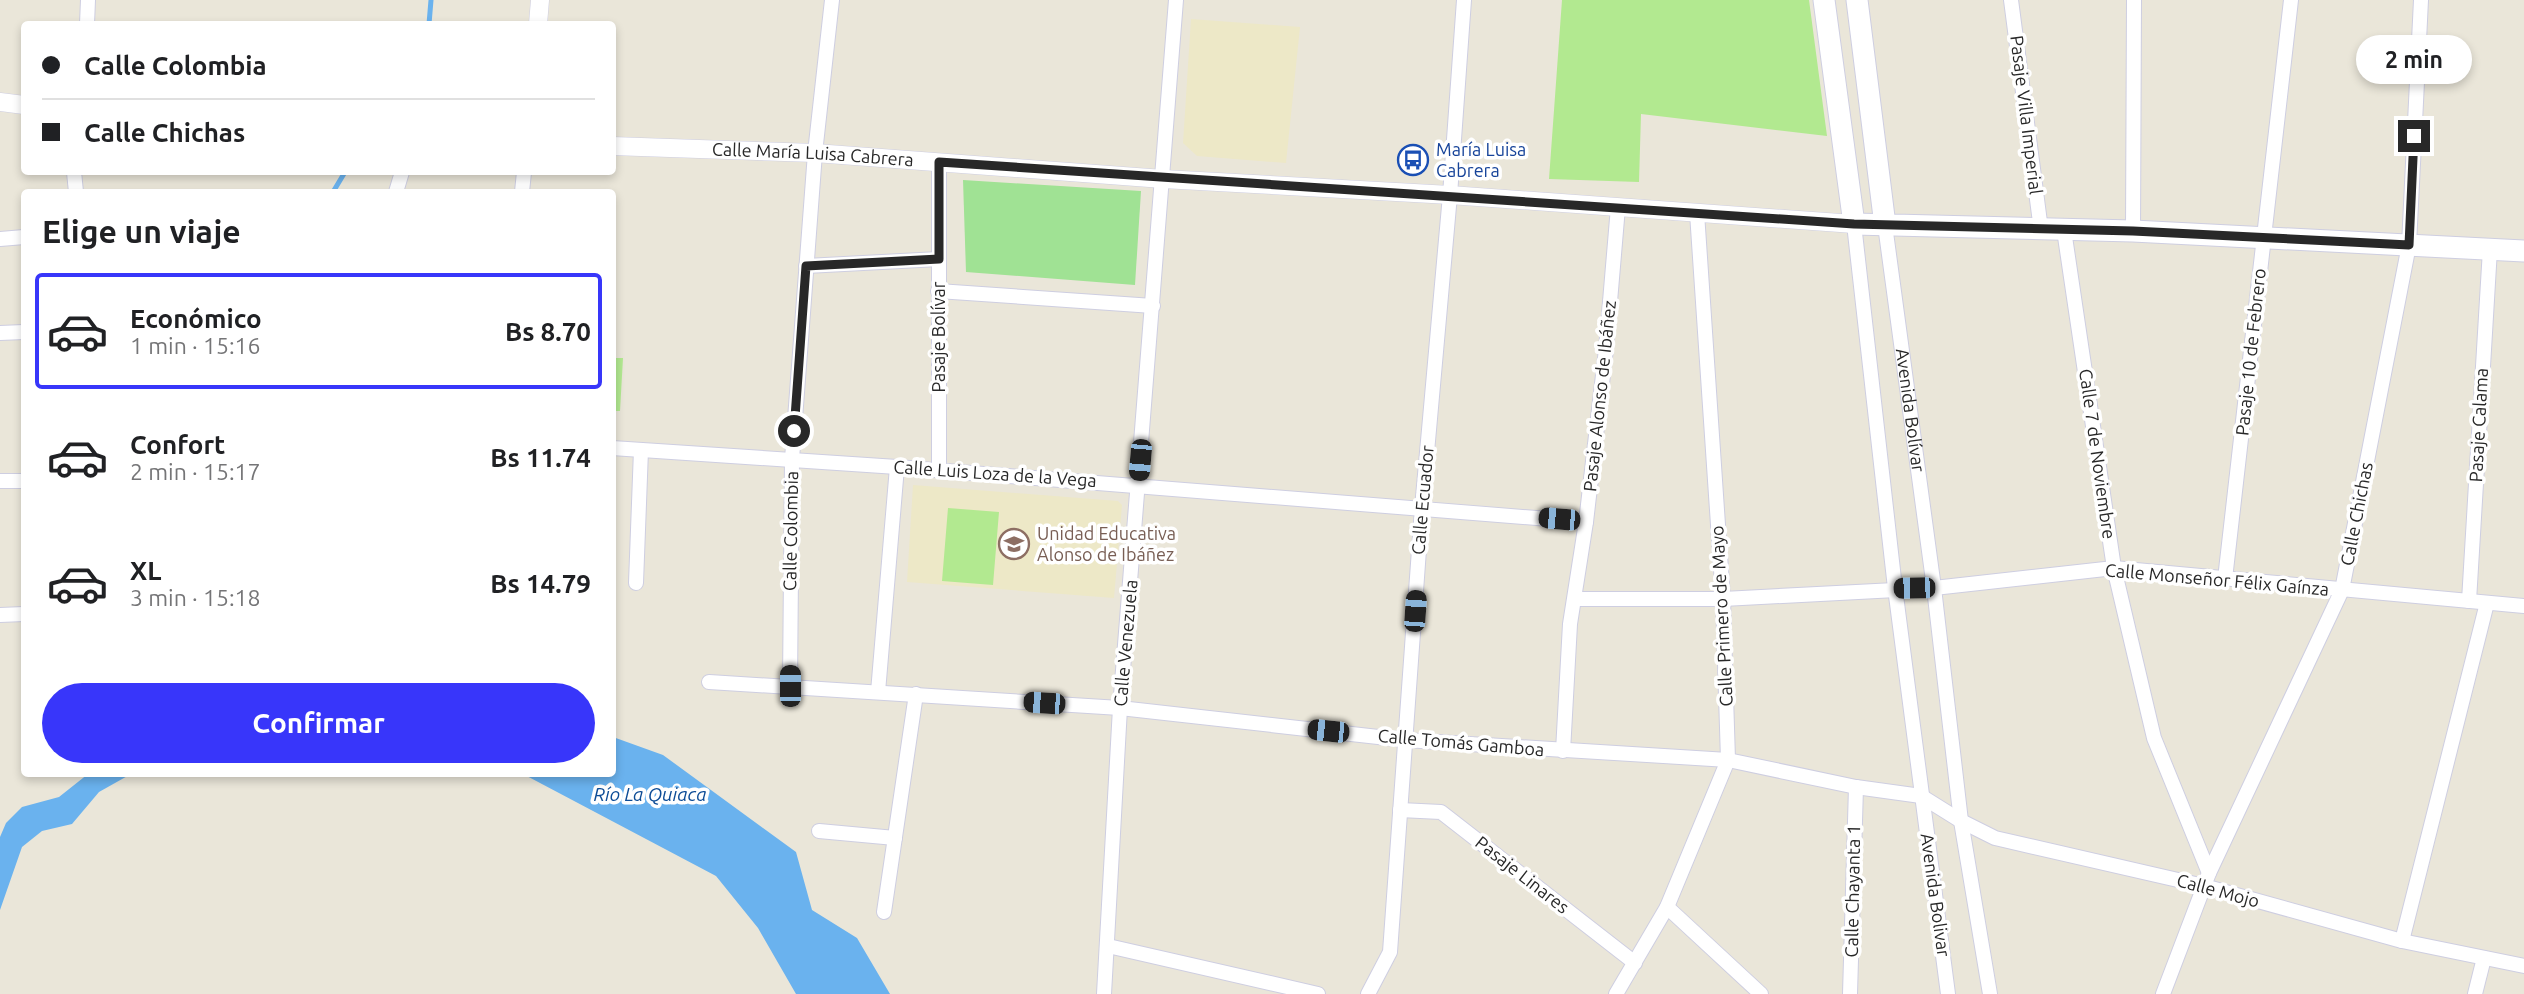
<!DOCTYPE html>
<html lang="es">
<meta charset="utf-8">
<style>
body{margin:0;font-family:Ubuntu,sans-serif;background:#f2f2f2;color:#202124;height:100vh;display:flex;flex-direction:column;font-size:26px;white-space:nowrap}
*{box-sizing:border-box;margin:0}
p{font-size:23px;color:#757577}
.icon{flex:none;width:38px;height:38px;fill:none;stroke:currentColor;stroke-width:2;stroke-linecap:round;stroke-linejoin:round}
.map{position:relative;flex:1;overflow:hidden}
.side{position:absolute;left:21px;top:189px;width:595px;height:588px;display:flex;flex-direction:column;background:#fff;border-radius:7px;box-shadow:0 4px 10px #0003}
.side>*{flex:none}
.banner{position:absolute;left:21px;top:21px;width:595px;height:154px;border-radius:7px;box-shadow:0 4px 10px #0003;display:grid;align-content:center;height:154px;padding:0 21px;background:#fff}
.end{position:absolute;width:32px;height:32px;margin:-16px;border:9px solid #282828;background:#fff;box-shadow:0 0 0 4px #fff}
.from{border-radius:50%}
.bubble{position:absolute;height:49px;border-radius:24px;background:#fff;box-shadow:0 4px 10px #0003;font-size:23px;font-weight:700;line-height:49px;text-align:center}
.car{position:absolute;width:21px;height:42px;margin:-21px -10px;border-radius:9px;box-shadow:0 0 5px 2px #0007;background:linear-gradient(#222 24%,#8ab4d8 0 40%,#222 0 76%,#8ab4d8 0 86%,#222 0)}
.banner b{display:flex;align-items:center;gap:24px;height:66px;font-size:26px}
.banner b+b{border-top:2px solid #e0e0e0}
.banner i{width:18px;height:18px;background:#202124}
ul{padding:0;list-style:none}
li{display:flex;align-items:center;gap:21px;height:116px;margin:0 14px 10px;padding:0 7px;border:4px solid transparent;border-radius:7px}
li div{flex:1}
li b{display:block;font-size:26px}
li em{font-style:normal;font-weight:700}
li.current{border-color:#3836fa}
li>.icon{width:63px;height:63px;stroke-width:1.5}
h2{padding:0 21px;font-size:32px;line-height:84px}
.button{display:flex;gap:14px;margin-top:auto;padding:14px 21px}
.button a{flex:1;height:80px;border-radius:42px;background:#3836fa;color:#fff;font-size:28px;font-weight:700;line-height:80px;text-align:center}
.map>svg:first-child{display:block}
.education{fill:#ede8c7}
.green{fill:#a0e294}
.pitch{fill:#b2e990}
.water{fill:#6ab2ee}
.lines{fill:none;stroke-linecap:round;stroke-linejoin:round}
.stream{stroke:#6ab2ee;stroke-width:5}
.minor-casing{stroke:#cecee1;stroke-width:16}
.tertiary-casing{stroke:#cecee1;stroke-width:19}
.secondary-casing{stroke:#cecee1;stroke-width:23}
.minor{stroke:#fff;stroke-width:14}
.tertiary{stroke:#fff;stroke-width:18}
.secondary{stroke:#fff;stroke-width:21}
.route{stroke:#282828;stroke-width:9}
.labels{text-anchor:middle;stroke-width:7;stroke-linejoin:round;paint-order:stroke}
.street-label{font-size:18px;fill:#282828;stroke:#fff}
.transit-label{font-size:18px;fill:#164399;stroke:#fff;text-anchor:start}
.education-label{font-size:18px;fill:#785e54;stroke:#fff;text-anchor:start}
.water-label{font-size:19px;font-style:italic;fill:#0d4c96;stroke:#fff}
</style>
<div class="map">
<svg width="2524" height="994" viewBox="0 0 2524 994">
<rect width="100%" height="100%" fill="#eae6d9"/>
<path class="education" d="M1191,19L1300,27L1286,163L1197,156L1183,143Z
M913,485L1118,501L1122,505L1114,598L907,582Z"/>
<path class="green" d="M963,180L1141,191L1135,285L966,272Z"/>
<path class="pitch" d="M1562,0H1809L1827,136L1641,114L1639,182L1549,179Z
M612,358H623L620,411H613Z
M948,508L999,512L993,585L942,581Z"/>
<path class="water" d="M613,737L663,755L796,852L812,910L857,938L890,994H796L758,928L716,876L523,774H612Z
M88,774H131L99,792L72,824L42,831L22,847L0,910V837L6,823L22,807L59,797Z"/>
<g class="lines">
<path class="stream" d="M429,24L431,0
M333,192L345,172"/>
<g class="minor-casing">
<g id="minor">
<path d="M2011,0L2041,230"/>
<path d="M87,24L88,0"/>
<path d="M939,162V470"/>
<path d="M74,172L76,192"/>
<path d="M396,192L402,172"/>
<path d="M522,192L524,172"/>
<path d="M1854,224L1895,588L1948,994"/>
<path id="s1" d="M1885,225L1934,588L1961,821L1990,994"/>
<path d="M2064,230L2114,568L2154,738L2209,873"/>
<path d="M2133,231L2134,0"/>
<path d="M0,239L24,237"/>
<path d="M806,266L939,259"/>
<path d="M938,291L1153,306"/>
<path d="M0,333L24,332"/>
<path d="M612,448L897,467L1586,522"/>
<path d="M0,481H24"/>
<path d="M2225,579L2291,0"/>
<path d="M636,583L641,450"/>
<path d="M1575,599H1723L1934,588L2114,568L2524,606"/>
<path d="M2469,601L2490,249"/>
<path d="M0,615L24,614"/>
<path d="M709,682L1120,708L1405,740L1728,760L1856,787L1921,796L1961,821L1995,838L2204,886L2402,941L2524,966"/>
<path d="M790,686L792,459L815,153L832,0"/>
<path d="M878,692L897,467"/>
<path d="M1563,751L1570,624L1586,522L1606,349L1618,207"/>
<path d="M1400,810L1441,812L1635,963"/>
<path d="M819,831L895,838"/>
<path d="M1667,907L1761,994"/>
<path d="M884,912L916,694"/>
<path d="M2402,941L2487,603"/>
<path d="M1108,946L1318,994"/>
<path d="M1104,994L1120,708L1176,0"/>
<path d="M1368,994L1390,952L1422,508L1450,195L1464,0"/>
<path d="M1616,994L1667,907L1728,760L1723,599L1697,213"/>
<path d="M1850,994L1856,787"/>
<path d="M2163,994L2209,873L2342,590L2409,245L2421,0"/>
<path d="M2475,994L2484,958"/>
</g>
</g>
<g class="tertiary-casing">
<g id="tertiary">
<path d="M538,24L540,0"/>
<path d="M0,102L24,105"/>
<path id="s2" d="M612,146L815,153L1163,179L1450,195L1854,224"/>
</g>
</g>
<g class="secondary-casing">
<path id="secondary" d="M1824,0L1854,224L2133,231L2524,251
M1857,0L1885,225"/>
</g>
<use href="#minor" class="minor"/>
<use href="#tertiary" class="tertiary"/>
<use href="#secondary" class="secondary"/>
</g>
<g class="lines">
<path class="route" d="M794,431L806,266L939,259V162L1854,224L2133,231L2409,245L2414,136"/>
</g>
<defs>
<g id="bus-ring" transform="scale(1.575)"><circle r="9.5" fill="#fff" stroke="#1a4fb4" stroke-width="1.5"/><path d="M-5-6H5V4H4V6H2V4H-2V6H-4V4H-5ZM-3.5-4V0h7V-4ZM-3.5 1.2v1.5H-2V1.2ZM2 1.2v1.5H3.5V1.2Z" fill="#1a4fb4"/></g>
<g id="school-ring" transform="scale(1.575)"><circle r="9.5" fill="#fff" stroke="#8d6e63" stroke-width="1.5"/><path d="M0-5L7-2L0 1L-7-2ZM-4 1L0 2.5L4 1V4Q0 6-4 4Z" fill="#8d6e63"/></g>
</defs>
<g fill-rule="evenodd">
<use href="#bus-ring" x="1413" y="160"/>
<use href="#school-ring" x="1014" y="544"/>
</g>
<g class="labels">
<g class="street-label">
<text transform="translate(2026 115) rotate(83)" y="6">Pasaje Villa Imperial</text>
<text dy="6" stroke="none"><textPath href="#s2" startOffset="201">Calle María Luisa Cabrera</textPath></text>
<text transform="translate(939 337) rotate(-90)" y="6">Pasaje Bolívar</text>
<text transform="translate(2251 352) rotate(-84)" y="6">Pasaje 10 de Febrero</text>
<text transform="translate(1600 396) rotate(-84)" y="6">Pasaje Alonso de Ibáñez</text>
<text dy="6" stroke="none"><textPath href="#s1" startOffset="187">Avenida Bolívar</textPath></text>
<text transform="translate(2479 425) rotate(-87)" y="6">Pasaje Calama</text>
<text transform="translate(2097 454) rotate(82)" y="6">Calle 7 de Noviembre</text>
<text transform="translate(995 474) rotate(4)" y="6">Calle Luis Loza de la Vega</text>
<text transform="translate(1423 500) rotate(-85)" y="6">Calle Ecuador</text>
<text transform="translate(2357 514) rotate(-79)" y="6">Calle Chichas</text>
<text transform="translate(791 531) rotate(-89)" y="6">Calle Colombia</text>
<text transform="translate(2217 580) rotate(5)" y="6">Calle Monseñor Félix Gaínza</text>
<text transform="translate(1722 616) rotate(-93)" y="6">Calle Primero de Mayo</text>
<text transform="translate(1126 643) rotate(-85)" y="6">Calle Venezuela</text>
<text transform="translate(1461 743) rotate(5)" y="6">Calle Tomás Gamboa</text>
<text transform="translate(1522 875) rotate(38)" y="6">Pasaje Linares</text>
<text transform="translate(1853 891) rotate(-89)" y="6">Calle Chayanta 1</text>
<text transform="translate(2218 891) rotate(15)" y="6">Calle Mojo</text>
<text transform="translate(1935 895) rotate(82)" y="6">Avenida Bolivar</text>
</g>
<g class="transit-label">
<text x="1436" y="156">María Luisa<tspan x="1436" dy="21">Cabrera</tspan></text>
</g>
<g class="education-label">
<text x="1037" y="540">Unidad Educativa<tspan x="1037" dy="21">Alonso de Ibáñez</tspan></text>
</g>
<g class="water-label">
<text x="650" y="801">Río La Quiaca</text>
</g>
</g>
</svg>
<i class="end from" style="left:794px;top:431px"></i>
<i class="end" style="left:2414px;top:136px"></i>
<div class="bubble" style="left:2356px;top:35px;width:116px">2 min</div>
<i class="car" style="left:1140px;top:460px;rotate:185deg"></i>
<i class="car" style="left:1559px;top:519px;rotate:275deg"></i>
<i class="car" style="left:1914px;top:588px;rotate:269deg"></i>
<i class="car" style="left:1415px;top:611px;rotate:4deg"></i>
<i class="car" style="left:790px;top:686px;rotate:0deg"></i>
<i class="car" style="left:1044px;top:703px;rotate:274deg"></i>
<i class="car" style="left:1328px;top:731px;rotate:276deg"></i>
<div class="banner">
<b><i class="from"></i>Calle Colombia</b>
<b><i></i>Calle Chichas</b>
</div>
<section class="side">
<h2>Elige un viaje</h2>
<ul>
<li class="current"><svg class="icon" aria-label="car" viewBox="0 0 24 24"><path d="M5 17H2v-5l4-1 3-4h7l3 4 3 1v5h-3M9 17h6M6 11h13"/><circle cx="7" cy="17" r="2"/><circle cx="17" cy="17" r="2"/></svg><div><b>Económico</b><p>1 min · 15:16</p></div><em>Bs 8.70</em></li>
<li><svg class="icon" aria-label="car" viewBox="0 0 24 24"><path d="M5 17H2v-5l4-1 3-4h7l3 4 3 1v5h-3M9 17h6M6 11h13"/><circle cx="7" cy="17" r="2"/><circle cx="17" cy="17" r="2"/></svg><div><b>Confort</b><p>2 min · 15:17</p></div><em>Bs 11.74</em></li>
<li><svg class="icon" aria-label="car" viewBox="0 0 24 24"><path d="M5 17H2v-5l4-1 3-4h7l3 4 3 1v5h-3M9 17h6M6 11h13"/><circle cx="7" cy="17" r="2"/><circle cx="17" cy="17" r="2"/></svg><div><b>XL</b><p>3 min · 15:18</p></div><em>Bs 14.79</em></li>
</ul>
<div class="button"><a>Confirmar</a></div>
</section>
</div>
